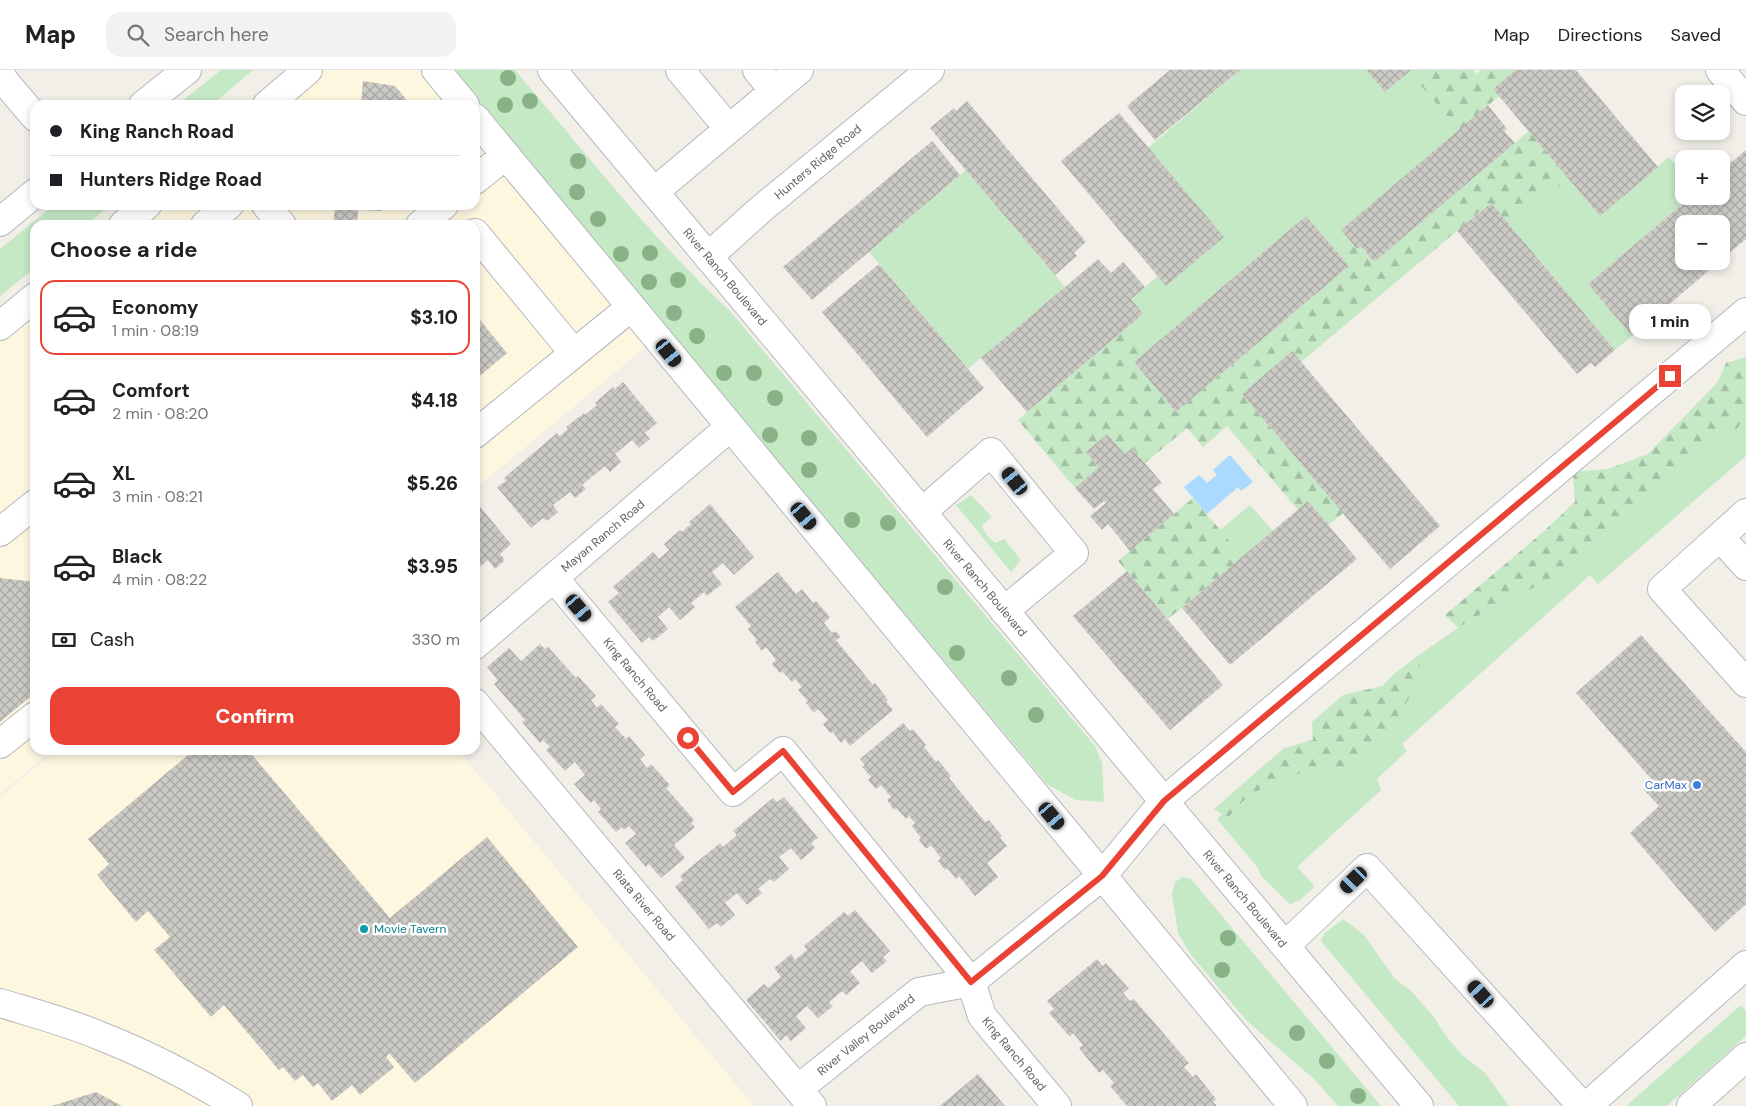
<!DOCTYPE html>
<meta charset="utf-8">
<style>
body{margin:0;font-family:"DM Sans",sans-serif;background:#f2f2f2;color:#202124;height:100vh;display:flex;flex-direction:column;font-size:19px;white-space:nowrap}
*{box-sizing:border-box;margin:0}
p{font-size:16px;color:#757577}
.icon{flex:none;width:28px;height:28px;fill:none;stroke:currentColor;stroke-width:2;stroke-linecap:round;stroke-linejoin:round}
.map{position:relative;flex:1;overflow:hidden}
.sheet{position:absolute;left:30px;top:150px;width:450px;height:535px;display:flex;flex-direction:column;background:#fff;border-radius:15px;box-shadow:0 2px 8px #0003}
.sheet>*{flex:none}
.guide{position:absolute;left:30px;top:30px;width:450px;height:110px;border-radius:15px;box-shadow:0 2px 8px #0003;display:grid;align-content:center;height:110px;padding:0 20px;background:#fff}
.tools{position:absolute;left:1675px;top:15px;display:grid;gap:10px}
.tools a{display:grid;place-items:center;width:55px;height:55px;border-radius:10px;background:#fff;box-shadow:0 2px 8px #0003;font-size:25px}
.end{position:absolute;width:22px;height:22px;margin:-11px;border:6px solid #ea4335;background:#fff;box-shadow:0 0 0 2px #fff}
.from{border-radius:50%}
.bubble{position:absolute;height:35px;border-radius:15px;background:#fff;box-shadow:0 2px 8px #0003;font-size:16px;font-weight:800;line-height:35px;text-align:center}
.car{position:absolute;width:15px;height:30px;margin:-15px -8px;border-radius:6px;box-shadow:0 0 4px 1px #0007;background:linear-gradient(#222 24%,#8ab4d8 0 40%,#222 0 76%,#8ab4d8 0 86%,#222 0)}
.guide b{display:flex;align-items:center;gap:18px;height:48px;font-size:19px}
.guide b+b{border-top:1px solid #e0e0e0}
.guide i{width:12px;height:12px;background:#202124}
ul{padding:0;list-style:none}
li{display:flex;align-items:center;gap:15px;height:75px;margin:0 10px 8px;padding:0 10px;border:2px solid transparent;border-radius:15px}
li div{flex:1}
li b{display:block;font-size:19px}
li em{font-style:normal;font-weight:800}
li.current{border-color:#ea4335}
li>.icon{width:45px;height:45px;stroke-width:1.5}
h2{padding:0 20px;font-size:22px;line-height:60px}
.pay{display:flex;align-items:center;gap:12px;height:55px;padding:0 20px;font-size:19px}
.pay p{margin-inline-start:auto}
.action{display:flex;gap:10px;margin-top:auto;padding:10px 20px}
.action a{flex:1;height:58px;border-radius:15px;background:#ea4335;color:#fff;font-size:20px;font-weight:800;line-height:58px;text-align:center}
header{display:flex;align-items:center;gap:30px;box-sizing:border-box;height:70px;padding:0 25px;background:#fff;border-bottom:1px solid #e0e0e0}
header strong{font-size:24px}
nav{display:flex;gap:28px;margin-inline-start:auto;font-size:18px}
.search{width:350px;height:45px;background:#f2f2f2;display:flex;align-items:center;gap:12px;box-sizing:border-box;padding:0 18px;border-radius:15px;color:#757577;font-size:19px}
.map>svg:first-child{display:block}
.commercial{fill:#fef7e0}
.green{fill:#c5e8c5}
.forest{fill:url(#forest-firs)}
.water{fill:#aadaff}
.building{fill:url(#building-cross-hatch)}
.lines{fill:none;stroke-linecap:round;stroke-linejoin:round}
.minor-casing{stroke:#b5b8bc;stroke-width:30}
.minor{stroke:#fff;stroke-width:28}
.tree{fill:#89b387}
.route{stroke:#ea4335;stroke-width:6}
.shop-dot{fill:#3f7fe0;stroke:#fff;stroke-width:2}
.culture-dot{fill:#0f9aa8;stroke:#fff;stroke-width:2}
.labels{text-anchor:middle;stroke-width:5;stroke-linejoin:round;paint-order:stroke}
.street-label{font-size:12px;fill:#5f6368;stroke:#fff}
.shop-label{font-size:12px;fill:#366cbe;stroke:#fff;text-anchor:end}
.culture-label{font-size:12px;fill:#0d838f;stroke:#fff;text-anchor:start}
</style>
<header>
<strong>Map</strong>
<div class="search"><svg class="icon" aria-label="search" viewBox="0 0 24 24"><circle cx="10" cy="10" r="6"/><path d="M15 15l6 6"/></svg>Search here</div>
<nav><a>Map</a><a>Directions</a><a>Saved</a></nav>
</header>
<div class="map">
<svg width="1746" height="1036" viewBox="0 0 1746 1036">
<defs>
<pattern id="forest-firs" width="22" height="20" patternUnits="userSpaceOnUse" patternTransform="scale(1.25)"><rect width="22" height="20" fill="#c5e8c5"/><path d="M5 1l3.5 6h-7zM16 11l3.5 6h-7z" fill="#a3c0a4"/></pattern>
<pattern id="building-cross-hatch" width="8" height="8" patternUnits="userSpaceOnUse" patternTransform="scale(1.25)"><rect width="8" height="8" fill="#cccac5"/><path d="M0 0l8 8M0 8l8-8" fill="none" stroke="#a9a8a4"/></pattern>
</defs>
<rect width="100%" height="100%" fill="#f1efe8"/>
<path class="commercial" d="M308,0H436L465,35H267Z
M475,48L656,268L475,419V155H123L147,135H475Z
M35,227V680H53L0,724V256Z
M57,680H458L754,1036H0V727Z"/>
<path class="green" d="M221,0H253L212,35H177Z
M454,0H515C585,82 651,168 730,241L1095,676L1102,693L1104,732L1076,730L1048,715L457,8Z
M1240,0H1366L1385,22L1409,2L1459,60L1351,171L1338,183L1306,146L1146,282L1126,258L1143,244L1131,229L1158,206L1148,78Z
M1548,84L1600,146L1669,87L1684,105V126H1692L1589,213L1632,266L1615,280L1491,133Z
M966,100L1065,217L968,299L869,182Z
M54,135H110L87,155H35V198L0,226V179Z
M1746,342V386L1598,514L1590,505L1402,674L1407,681L1377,709L1381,720L1297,797L1312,813L1314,817L1300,830L1290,834L1261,806L1258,798L1217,749L1222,744L1229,748L1247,727L1278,709L1318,699L1347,698L1382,671L1421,609L1419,585L1458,558L1507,528L1567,505L1600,468L1647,436L1697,377L1738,358Z
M971,425L990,445L991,448L982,455C984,462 989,469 996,473L1004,469L1021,490L1011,502L956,435Z
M1250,435L1273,461L1243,487L1220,460Z
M1183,807L1191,809L1381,1036H1338L1314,1009L1247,951L1191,885L1178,863L1172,824L1175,812Z
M1343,849L1364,865L1395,909L1410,920L1434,947L1445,965L1461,984L1484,1002L1509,1036H1459L1321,871L1325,863Z
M1741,935L1746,942V966L1667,1036H1626Z"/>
<path class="forest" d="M1412,0H1473L1477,4L1481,0H1516L1494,19L1499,26L1459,60L1409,2Z
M1529,61L1569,108L1510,157L1490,133L1301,292L1292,282L1242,324L1343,443L1328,455L1308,431L1298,440L1227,356L1203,377L1187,358L1145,393L1132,378L1125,384L1107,364L1086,382L1099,397L1075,418L1018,350L1126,258L1146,282L1134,292L1176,342L1349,196L1338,183L1351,171L1361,176L1374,192Z
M1746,287V342L1738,358L1697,377L1647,436L1600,468L1567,505L1507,528L1458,558L1445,545L1543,462L1575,432L1573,402L1608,399L1648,384L1717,313L1726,293Z
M1193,428L1243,487L1168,549L1118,491Z
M1419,585L1421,609L1383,671L1347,698L1318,699L1278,709L1247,727L1228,748L1214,739L1284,678L1313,670L1312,652L1343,625L1382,616L1394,604Z"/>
<path class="water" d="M1230,385L1253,412L1241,421L1238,417L1207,444L1184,417L1199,405L1207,413L1217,405L1213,400Z"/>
<path class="building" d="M1170,0H1240L1155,70L1127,36Z
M1366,0H1411L1385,22Z
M1516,0H1576L1658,97L1600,146L1493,19Z
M363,11L395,16L411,35H361Z
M967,31L1086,172L1074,183L1077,186L1055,205L930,58L954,38L956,41Z
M1488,35L1507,59L1504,61L1515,73L1374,192L1361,176L1357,179L1341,160Z
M1119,43L1224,167L1166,216L1061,91Z
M932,71L960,105L812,230L783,197Z
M1746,80V169L1721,190V154H1684V191H1720L1632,266L1588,214L1692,126H1721V101Z
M1491,133L1615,280L1595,297L1591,293L1577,304L1457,161Z
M321,135H381V141L358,140L357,155H333L335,138Z
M1306,146L1349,196L1176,342L1134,292Z
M1098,189L1111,203L1123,192L1145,217L1131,229L1143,244L1027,342L981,288Z
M879,194L984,318L927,367L822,242Z
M475,244L507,283L475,310Z
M1292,281L1440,456L1390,499L1242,324Z
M623,312L657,353L645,363L650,369L639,378L632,370L615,384L621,392L610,402L605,396L582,415L586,419L575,428L570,422L553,435L558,442L547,451L543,448L531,458L497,417L506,411L504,408L557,363L560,366L568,359L566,357L584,343L585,345L597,335L595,333L613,317L615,319Z
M1107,364L1125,384L1132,378L1162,413L1153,419L1174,444L1130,481L1108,454L1102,460L1090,446L1106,433L1104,431L1094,439L1075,418L1099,397L1086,382Z
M1308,431L1357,489L1230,595L1182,538Z
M477,433L511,474L500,484L505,490L495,499L488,490L475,501V435Z
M710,434L754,487L734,505L723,493L712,502L722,514L707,526L704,522L691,533L695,537L680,550L669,537L658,547L668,559L653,571L649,567L642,573L608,532L619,523L613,517L653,482L659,489L669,480L664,474L680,460L682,462L691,454L689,452Z
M1127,501L1223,615L1170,660L1073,546Z
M778,502L796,524L802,519L813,533L816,531L830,547L824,553L832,563L835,561L841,567L836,570L873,615L875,613L888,630L886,632L893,640L850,676L845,669L841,673L833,662L830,663L823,654L828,650L818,639L814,643L806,633L808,631L798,620L802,617L795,609L792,612L782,601L780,603L772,594L776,590L766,577L762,581L755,572L757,570L748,559L751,556L735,537Z
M0,508L35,512V623L0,652Z
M1641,565L1746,682V834L1715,862L1630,763L1659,736L1643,719L1653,711L1576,623Z
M540,574L545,579L548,577L576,608L578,606L596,626L591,630L597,638L601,634L619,654L615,657L626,669L629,666L645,685L640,689L647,698L651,694L670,715L666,718L694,750L691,753L695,757L674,775L685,788L661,808L649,794L646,797L625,773L636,764L629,756L624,760L622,757L616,762L598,742L601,739L594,730L591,733L574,714L585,705L575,692L565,701L546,680L550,677L543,670L540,673L522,652L525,650L494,614L498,610L487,597L509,578L521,591Z
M903,653L910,661L913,659L926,675L924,677L936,692L938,690L951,706L949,708L985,752L989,750L1002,766L1000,768L1007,776L987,793L998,807L975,826L959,806L956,809L947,798L945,800L938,791L941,788L931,775L926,779L919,770L921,768L912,756L915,753L909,746L906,749L896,738L894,740L887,730L891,727L881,715L876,719L868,710L871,707L862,697L865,695L860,689Z
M194,680H248L390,848L487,767L578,877L415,1013L390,984L386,987L394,997L360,1025L352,1015L332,1031L318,1013L313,1017L303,1005L295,1011L283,997L279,1000L224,935L211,947L154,880L170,867L148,841L136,852L97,805L109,794L88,769Z
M784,727L818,768L811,773L815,778L801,790L791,778L779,787L789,799L774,812L770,809L758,819L762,823L747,835L737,823L725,833L735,845L721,857L717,853L709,859L675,817L683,810L680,806L720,773L723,777L737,765L733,761L773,728L777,732Z
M855,840L890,881L883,887L887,891L872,903L862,891L850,901L860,913L846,925L842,921L829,932L833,936L818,948L807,936L796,946L806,958L791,971L786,965L781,971L746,930L764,914L768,918L781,907L774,898L791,884L795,890L807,880L804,876L844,842L848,846Z
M1097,889L1103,896L1106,893L1129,919L1123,923L1130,931L1134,929L1189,993L1184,997L1193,1007L1196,1004L1216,1029L1213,1032L1217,1036H1127L1110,1016L1114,1013L1103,1000L1099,1003L1079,978L1083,975L1073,963L1070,967L1049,943L1054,939L1047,931Z
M978,1004L1005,1036H940Z
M96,1022L122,1036H52Z"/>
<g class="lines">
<g class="minor-casing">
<path id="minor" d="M436,0L465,35
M552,0L1419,1036
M680,0L729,59
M757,0L774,21
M1720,0L1746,31
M0,4L6,13L35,47
M143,35L187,0
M267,35L308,0
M475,48L1293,1036
M475,110L506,85
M654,122L799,0
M266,135L282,155
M0,152L35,123
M123,155L147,135
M205,155L229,135
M420,155L444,135
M475,163L574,283
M708,187L760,140L930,0
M0,256L35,227
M475,364L631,237
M922,442L991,382L1074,483L1004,541
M1746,443L1662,519L1746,613
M0,462L35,434
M1720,467L1746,496
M554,508L733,722L783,681L971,912L982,946L1057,1036
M475,575L730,357
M475,633L812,1036
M0,674L35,646
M1285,876L1367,798L1582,1036
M0,933C33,943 67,952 98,965C147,984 193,1008 238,1036
M798,1019L919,922L971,912L1102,806L1164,731L1746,242
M1587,1036L1746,895
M1691,1036L1746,987"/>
</g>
<use href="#minor" class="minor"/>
</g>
<g class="tree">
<circle cx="508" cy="8" r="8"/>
<circle cx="530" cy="31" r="8"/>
<circle cx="505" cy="35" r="8"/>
<circle cx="578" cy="91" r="8"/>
<circle cx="577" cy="122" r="8"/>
<circle cx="598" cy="149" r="8"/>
<circle cx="650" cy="183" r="8"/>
<circle cx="621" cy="184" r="8"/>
<circle cx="678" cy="210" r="8"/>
<circle cx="649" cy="212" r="8"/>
<circle cx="674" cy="243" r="8"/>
<circle cx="697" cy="266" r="8"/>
<circle cx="724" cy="303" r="8"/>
<circle cx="754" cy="303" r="8"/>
<circle cx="775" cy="328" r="8"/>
<circle cx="770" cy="365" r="8"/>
<circle cx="809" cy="368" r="8"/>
<circle cx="809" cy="400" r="8"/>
<circle cx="852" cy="450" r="8"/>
<circle cx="888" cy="453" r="8"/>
<circle cx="945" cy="517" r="8"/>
<circle cx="957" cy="583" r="8"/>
<circle cx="1009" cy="608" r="8"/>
<circle cx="1036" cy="645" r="8"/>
<circle cx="1228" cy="868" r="8"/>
<circle cx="1222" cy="900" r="8"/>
<circle cx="1297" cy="963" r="8"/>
<circle cx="1327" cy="991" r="8"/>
<circle cx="1358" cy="1026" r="8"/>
</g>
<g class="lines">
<path class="route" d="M688,668L733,722L783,681L971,912L1102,806L1164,731L1670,306"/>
</g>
<circle class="shop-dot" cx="1697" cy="715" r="5"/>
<circle class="culture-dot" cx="364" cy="859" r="5"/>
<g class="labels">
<g class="street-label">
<text transform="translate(818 92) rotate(-40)" y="4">Hunters Ridge Road</text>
<text transform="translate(725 207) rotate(50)" y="4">River Ranch Boulevard</text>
<text transform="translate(603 466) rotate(-40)" y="4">Mayan Ranch Road</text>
<text transform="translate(985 518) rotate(50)" y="4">River Ranch Boulevard</text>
<text transform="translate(635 605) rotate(50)" y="4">King Ranch Road</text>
<text transform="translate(1245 829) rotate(50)" y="4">River Ranch Boulevard</text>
<text transform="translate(644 835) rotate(50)" y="4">Riata River Road</text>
<text transform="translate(866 965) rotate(-39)" y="4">River Valley Boulevard</text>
<text transform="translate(1014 984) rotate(50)" y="4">King Ranch Road</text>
</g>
<g class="shop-label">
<text x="1687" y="719">CarMax</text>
</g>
<g class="culture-label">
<text x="374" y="863">Movie Tavern</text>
</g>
</g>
</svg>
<div class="tools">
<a><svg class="icon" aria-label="layers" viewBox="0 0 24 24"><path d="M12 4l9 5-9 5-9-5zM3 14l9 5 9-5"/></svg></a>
<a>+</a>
<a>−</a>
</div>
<i class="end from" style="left:688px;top:668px"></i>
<i class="end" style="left:1670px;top:306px"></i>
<div class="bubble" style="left:1629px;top:234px;width:82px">1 min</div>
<i class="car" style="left:669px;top:283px;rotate:141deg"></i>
<i class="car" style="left:1015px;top:411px;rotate:321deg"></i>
<i class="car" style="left:804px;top:446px;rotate:140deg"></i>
<i class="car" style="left:579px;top:538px;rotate:140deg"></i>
<i class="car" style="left:1052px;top:746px;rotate:140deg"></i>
<i class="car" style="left:1354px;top:810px;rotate:226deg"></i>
<i class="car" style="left:1481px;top:924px;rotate:318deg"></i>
<div class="guide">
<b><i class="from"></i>King Ranch Road</b>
<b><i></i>Hunters Ridge Road</b>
</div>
<section class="sheet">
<h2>Choose a ride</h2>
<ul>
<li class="current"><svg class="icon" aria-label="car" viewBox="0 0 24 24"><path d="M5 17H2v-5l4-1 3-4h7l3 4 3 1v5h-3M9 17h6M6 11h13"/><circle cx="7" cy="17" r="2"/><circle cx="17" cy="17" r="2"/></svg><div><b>Economy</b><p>1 min · 08:19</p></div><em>$3.10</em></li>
<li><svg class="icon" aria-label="car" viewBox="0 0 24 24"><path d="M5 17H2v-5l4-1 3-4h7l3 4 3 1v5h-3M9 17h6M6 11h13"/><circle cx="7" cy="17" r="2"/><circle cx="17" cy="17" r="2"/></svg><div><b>Comfort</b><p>2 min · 08:20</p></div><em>$4.18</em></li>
<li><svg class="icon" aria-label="car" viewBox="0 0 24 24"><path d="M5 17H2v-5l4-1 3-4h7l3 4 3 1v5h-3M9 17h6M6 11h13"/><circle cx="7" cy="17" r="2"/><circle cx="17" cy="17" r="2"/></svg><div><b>XL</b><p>3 min · 08:21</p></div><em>$5.26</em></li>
<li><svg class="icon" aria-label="car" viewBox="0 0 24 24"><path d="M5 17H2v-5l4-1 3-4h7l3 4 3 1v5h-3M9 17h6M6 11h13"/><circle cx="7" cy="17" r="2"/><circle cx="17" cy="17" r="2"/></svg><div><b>Black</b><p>4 min · 08:22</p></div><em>$3.95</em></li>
</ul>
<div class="pay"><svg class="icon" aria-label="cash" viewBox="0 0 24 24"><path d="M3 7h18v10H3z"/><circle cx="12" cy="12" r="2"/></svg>Cash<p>330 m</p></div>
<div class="action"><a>Confirm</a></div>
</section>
</div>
